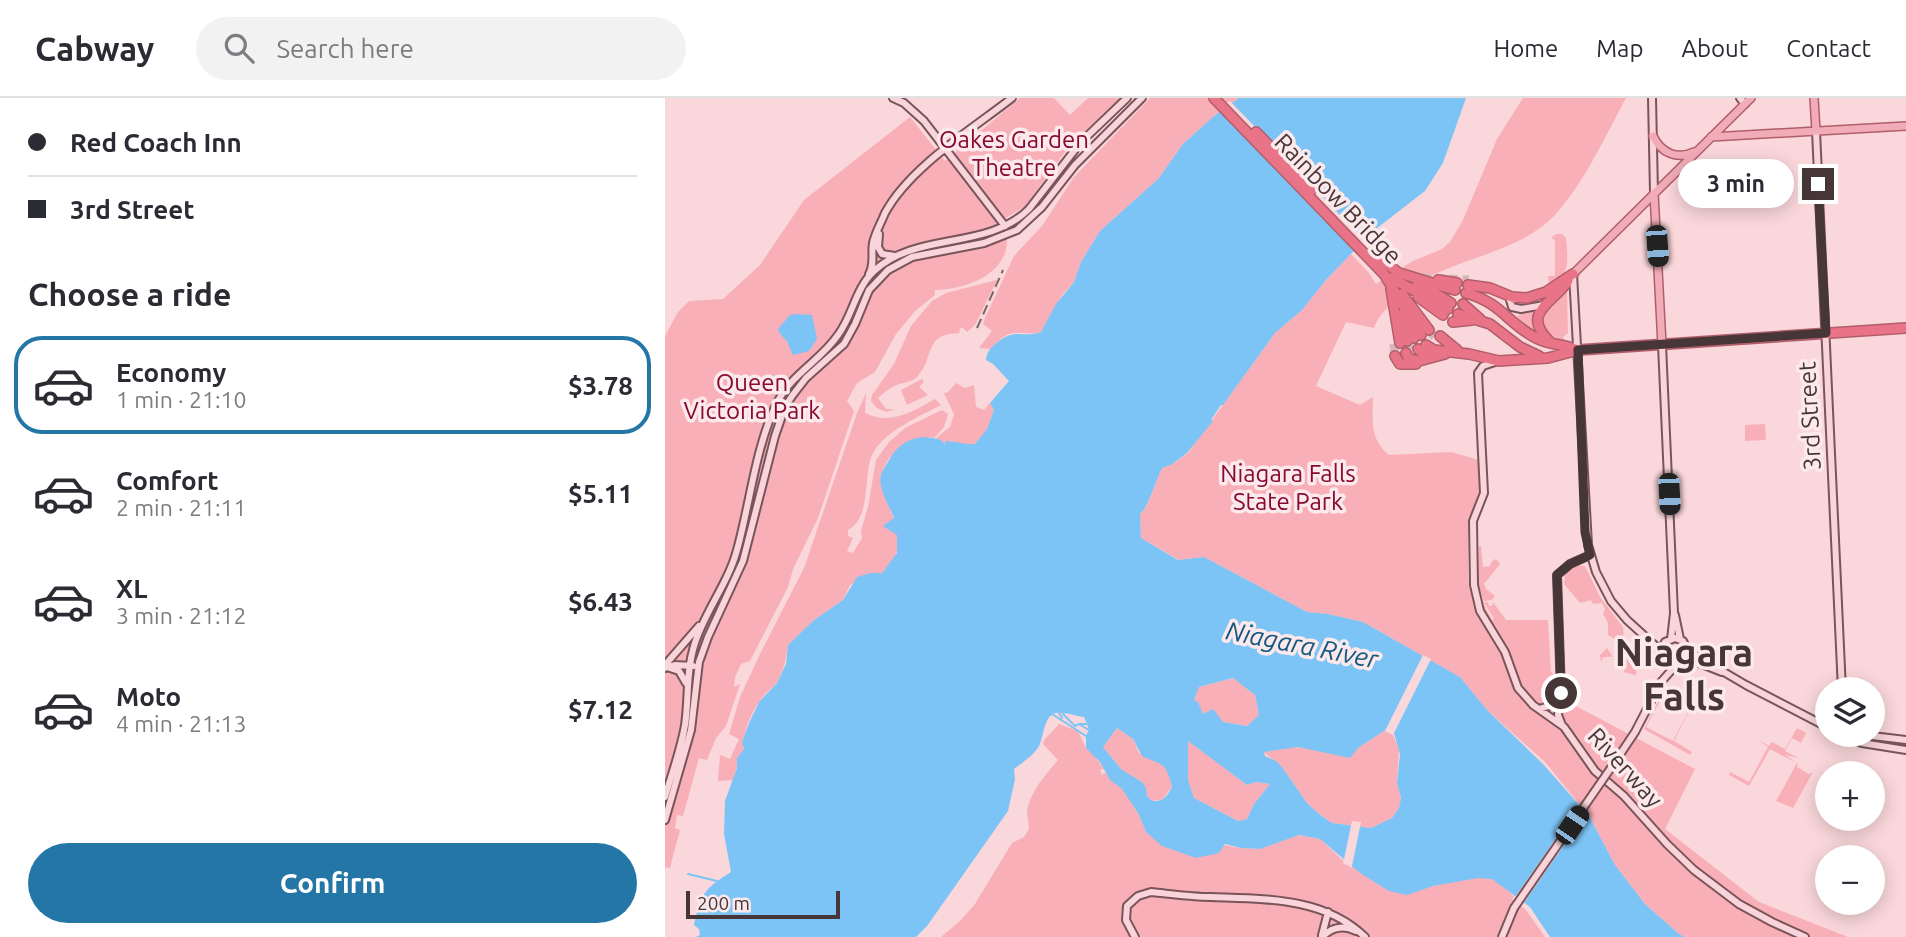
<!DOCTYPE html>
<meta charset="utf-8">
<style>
body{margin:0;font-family:Ubuntu,sans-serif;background:#f2f2f3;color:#2b2b33;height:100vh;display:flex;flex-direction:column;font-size:26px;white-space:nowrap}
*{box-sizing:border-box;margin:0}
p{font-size:23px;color:#7c7c81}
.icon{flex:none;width:38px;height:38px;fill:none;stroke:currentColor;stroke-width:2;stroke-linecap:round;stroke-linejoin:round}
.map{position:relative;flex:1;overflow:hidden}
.panel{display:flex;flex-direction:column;background:#fff;width:665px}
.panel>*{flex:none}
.top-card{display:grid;align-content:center;height:154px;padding:0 28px;background:#fff}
.controls{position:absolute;left:1150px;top:579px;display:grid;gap:14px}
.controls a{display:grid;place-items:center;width:70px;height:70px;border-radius:50%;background:#fff;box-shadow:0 4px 18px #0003;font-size:35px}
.scale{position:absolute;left:21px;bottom:18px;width:154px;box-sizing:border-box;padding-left:7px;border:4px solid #473637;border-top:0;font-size:19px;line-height:24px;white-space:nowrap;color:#473637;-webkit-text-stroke:5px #fbe9eb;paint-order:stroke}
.end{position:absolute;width:32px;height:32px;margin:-16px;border:9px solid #473637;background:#fff;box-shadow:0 0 0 4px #fff}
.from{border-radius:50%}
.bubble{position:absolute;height:49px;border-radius:24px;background:#fff;box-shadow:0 4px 18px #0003;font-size:23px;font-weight:700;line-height:49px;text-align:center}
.car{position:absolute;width:21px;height:42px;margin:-21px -10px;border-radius:9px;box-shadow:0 0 5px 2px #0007;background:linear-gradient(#222 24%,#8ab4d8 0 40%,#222 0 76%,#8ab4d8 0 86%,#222 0)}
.top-card b{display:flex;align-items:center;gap:24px;height:66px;font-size:26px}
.top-card b+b{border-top:2px solid #e1e1e2}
.top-card i{width:18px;height:18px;background:#2b2b33}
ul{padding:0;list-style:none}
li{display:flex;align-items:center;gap:21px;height:98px;margin:0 14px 10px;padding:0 14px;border:4px solid transparent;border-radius:28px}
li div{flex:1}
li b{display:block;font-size:26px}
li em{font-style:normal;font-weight:700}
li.on{border-color:#2476a7}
li>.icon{width:63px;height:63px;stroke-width:1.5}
h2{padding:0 28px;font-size:32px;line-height:84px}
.button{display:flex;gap:14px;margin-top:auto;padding:14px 28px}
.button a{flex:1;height:80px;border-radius:42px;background:#2476a7;color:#fff;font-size:28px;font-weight:700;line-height:80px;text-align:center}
header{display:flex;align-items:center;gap:42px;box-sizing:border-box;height:98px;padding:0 35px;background:#fff;border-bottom:2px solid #e1e1e2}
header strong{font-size:33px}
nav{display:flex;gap:38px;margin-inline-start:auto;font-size:24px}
.search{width:490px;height:63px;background:#f2f2f3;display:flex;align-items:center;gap:18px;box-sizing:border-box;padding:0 24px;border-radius:38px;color:#7c7c81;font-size:26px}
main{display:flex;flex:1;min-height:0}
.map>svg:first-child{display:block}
.green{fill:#f8afb7}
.water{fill:#7dc4f6;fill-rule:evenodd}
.pier{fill:#fad7da}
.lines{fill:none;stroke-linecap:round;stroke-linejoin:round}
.stream{stroke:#7dc4f6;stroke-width:2}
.highway-tunnel{stroke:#d6b7b9;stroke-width:9;stroke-dasharray:9 4.5;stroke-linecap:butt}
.secondary-casing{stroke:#795559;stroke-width:10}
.primary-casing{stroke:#b15e6b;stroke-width:10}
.highway-casing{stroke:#b15e6b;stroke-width:12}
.secondary{stroke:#f9d5db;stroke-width:6}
.primary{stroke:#f2acb7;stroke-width:7}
.highway{stroke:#ea7487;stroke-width:9}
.rail{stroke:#7b6566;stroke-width:2;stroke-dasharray:10 5;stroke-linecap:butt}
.secondary-bridge-casing{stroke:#795559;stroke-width:10;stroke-linecap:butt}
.secondary-bridge{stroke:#f9d5db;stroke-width:6}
.route{stroke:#473637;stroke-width:9}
.labels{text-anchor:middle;stroke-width:7;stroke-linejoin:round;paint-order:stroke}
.park-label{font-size:24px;fill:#880933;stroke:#fbe9eb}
.street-label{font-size:24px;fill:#473637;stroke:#fbe9eb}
.water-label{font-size:26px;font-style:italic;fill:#145a82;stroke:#fbe9eb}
.town-label{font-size:38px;font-weight:bold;fill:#473637;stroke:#fbe9eb}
</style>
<header>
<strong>Cabway</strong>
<div class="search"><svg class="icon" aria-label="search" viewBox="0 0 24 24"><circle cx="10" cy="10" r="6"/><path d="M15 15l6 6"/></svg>Search here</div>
<nav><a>Home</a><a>Map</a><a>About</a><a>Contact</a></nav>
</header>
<main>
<section class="panel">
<div class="top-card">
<b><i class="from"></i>Red Coach Inn</b>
<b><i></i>3rd Street</b>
</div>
<h2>Choose a ride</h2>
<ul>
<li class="on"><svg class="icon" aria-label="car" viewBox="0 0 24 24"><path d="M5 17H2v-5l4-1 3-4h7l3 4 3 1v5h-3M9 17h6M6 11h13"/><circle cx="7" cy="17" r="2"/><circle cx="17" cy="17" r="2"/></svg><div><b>Economy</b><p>1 min · 21:10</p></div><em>$3.78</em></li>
<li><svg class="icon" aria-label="car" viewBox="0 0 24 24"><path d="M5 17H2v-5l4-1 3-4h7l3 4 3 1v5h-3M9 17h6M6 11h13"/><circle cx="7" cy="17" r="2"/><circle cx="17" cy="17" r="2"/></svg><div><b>Comfort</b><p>2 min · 21:11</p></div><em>$5.11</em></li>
<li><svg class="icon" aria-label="car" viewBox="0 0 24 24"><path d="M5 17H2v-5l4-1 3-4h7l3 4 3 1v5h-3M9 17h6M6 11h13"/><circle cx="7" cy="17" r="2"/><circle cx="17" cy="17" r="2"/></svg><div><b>XL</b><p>3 min · 21:12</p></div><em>$6.43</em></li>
<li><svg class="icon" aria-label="car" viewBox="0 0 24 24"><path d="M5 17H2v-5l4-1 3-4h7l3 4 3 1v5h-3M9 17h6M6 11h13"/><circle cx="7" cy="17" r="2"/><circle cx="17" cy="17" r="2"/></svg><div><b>Moto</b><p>4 min · 21:13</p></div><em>$7.12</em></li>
</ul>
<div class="button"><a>Confirm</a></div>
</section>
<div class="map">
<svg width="1241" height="839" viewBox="0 0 1241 839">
<rect width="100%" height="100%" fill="#fad7da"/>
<path class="green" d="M355,0H389L405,17L423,0H455L406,46L360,108L338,122C356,168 311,191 270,192V197L251,212L231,236L210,274L192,285L182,303L189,313L153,420L128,471L123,489L85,563L76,566L70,579L69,589L75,586L61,628L51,640L42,662L34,660L18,718L12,717L10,730L15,732L5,770L1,769L0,771V238L13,214L24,203L58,201L95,167L139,102L245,19L280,63Z
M485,0H574L549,18L518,46L493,81L435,133L416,164L409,184L397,197L376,234C365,238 351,231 340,238C334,241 330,247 325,251L314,250L327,233L318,226L320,220L349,158L377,128L409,79Z
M858,0H961C941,37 917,89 888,119C859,148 814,157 777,173C762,179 748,188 736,198C724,208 714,216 709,230L681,224L651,288L695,307L708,299C708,323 704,340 724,357L786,354L814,362L816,394L803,422V477L804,489L817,522H823L813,495L827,522L829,521L819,504H823L824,508H827L828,504L841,522H883L886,574L889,576L890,597L1030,671L1000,731L1094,804L1183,839H1020L1014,836L980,806L950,767L924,718L880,664L822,612L795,579L698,524L663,516L642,514L539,459L514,462L476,440L475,416C484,409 491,382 497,370L506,367L523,355L610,235L637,212L661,182L686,156L704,175L711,186L748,163L777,151L785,144L798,122L832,41Z
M891,136H897L901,140C902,158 907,177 887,186L884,185L883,178H890V142L886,140Z
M332,182L310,227L302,234L297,229L294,232L295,235C257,236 271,259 252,279C247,284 239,284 232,287C224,290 219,295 213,300L221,311H230L221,314L212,310L206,303L207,297L229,266L246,228L267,203L281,195Z
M899,192L902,194L903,235L898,239L900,243C888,244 884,238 877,231L876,217Z
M873,211L875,236H872L852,219L858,213Z
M257,281L259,284L254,289L263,297L242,307L236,292Z
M291,285L300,290L309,287L311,309L319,312L325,305L329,312L322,331L310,347H294L286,343L280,347L271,340L285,329L289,316L279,295L283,294Z
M201,295L200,315C225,328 249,313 270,301L276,307C254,319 221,332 208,355C197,376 208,418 183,432V438L188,440L182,453L188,455L197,440L196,433L203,409L211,362L224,344L240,330L277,312L283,316L279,329L269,340L264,339C253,344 233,350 225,359C201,390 239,417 232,453C231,460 222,469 217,475H205L185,487L178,502L149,522L123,547C121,561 119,572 112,584C108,590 101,594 97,600C87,612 76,637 79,652L72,660V669L68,682L53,683L55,657L65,661L74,641L64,636L75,599L96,554L139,470L192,315Z
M1100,326L1101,342L1080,343V327Z
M814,448H816L818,469L825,468L827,463L831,461L835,466L819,486L821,491L830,498L827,502L819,503L813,488Z
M910,467L920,468L935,499L958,529L959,543L975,561L970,572L972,574L970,577L959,574L961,565L958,558L938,559L936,564L935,557L942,550L947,558L956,557V545L943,537V525L938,516L940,511L937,505L928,506L926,502L915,505L899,486L900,475Z
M569,580L590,597L594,617L582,628L558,624L538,616L533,605L529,602L534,589Z
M1041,580L1009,643L1027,654L1025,657L979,631L1000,590H1002L981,629L1008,643Z
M394,626L413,633L421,650L428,656L439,671L435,672L437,677L440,674C445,682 451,685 457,691C468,703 475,719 481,734L576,750L594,751L633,737L655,741L686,770L687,768L696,775L742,796C761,790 808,775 826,781C834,784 842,792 849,798L847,801L861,812L880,839H276L295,823L310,806L347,745L359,739L364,731C364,724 362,719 362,713C365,694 381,676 393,662L378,646L379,642Z
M452,630L468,641L474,655L501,669L507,688L498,701L487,703L482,698L481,690L457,672L438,649Z
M1132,630L1141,635L1136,645L1127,640L1120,653L1133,660L1120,657L1133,666L1132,669L1144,676L1148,674L1128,710L1111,703L1132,665L1105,651L1084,688L1064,677L1065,674L1084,684L1103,649L1093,642L1104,648L1107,644L1120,651Z
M721,631L730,634L728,637L734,651L732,685L736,701L734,710L727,720L706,730L667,725L654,716L642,705L617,669L598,654C627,640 666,661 693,649C699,647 716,635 721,631Z
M523,642L582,687L591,684L605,686L589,706L582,721L573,723L529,700L523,682Z"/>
<path class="water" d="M574,0H801L778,65L760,93L707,134L661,182L637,212L610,235L558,307H556L546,322L548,323L522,355L506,367L497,370C491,382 483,410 475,416L476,440L513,462L539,459L642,514L663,516L698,524L795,579L822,612L878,666L924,718L950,767L980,806L1014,836L1020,839H885L865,809L827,781L813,780L768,788L742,797L724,793L695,775L655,741L634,737L595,751L576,750L560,746L554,755L531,760L497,748L481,734L473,715L457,691L445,682L435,664L421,650V638L424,631L419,619C410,618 400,614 391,615C379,617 379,638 374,648C368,658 358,664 349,671L350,681L343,713L262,828L251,839H31L35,837L34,831L29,827C36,795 39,791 66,774L59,736L60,703L72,670V660L79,651L77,644L84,625L94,604L112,585L121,566L123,547L149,522L178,502L192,479L205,475H217L232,455V437L218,428L229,420C224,408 213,390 216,377C217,373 221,367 224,362C235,342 254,335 276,342L280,347V343C290,343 300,347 310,346L322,331L329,312L325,305L344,283L328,266L321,262C322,254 324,252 329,247C351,228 355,241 376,234L391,206L409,184L416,164L435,133L493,81L518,46L549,18ZM568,580L590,597L594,617L582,628L558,624L548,611L538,616L533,604L529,602L534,589ZM452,630L468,641L477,658C499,668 500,664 507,688C503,698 498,704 487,703L482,698L481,690L477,684L457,672L438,649ZM722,631L729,635L735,656L732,685L736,700L734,710L727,720L706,730L667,725L654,716L642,705L617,669L611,663L600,658L599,654L633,649L685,660L693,650ZM523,643L582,687L591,684L605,686L589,706L582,721L573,723L529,700L523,682Z
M133,216L147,217L152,241L144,253L128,257L122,243L115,236L113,231L125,217Z"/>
<path class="pier" d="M565,3L702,145L691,155L552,11Z
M758,557L766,561L728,637L720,633Z
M916,704L923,712L857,808L848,802Z
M687,723L696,724L687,768L678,766Z"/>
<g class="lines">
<path class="stream" d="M394,615L397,620
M387,616L421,638
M398,616L410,628
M414,626H423
M410,628L414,626L424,632
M23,776L52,783"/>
<path class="highway-tunnel" d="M757,180L804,182
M764,232L771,241
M742,243L746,254
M729,246L730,258"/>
<g class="secondary-casing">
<path id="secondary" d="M228,0L239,5L259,23L340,128
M987,0L989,95
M1075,0L1080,6
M1151,33L1177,592
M214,136L213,149L217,156L230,158
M204,176C210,166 206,156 208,145C210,135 216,125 220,115C245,69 306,32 347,0
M908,176L923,447L931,474L946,503L962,522L996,553L1001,563L1006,566H1015L1021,561L1023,553L1018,543L1010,540L1000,544L996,553
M852,200L845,202L847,209L856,211L879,207
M997,247L1009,515L1006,541
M830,264L818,268L813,275L819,395L808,423L809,487L815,513L840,554L853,590L868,607L899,629L930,673L959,698L1002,746L1029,772L1074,806L1107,824L1140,839
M1010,517L1015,541
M1023,553L1081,587L1162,629
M1018,564L1029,563L1057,574
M0,567L34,528
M2,569L14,573L21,585
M0,570L10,567L28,568
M874,611L884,608L895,597
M897,627L893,617L896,595L892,477L905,466L925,457
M1177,637L1197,645L1241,652
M1199,637L1241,642
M950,664L970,634L996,584L1011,567
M0,699C7,675 16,651 20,627C24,600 21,574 29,548C39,514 63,486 72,452C85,406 91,345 113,303C128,275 156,262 173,237C188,217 190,191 209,173C252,133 322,153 364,111L416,44L462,0
M0,722L26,632L34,564L43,539L78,463L110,338L120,309L127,298L141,280L179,246L190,226L204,192L223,172L247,159L319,145L352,132L377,109L410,67L477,0
M657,837L663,814
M470,839L461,822L462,808L473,798L486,794C506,796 526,799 546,799C600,801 659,799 700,839
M657,839C667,829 679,827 691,833
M837,839L849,810"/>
</g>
<g class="primary-casing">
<path id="primary" d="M1149,0L1151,33
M988,38C996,55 1012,62 1029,54
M1046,39L1241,28
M989,95L997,247
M908,176L1086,0"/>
</g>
<g class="highway-casing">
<path id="highway" d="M549,0L719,176L756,237
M591,34L647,92
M707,155L734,175L790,192
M726,180L783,211
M773,182L792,185
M803,187L825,190L847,199L862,200L881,194L908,176
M750,189L765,192L786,205
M726,191L735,245
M801,195C837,205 842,225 871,240C884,247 899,246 913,252
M737,196L764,232
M753,199L778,217
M798,206L815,221
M738,216L749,240
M793,216L825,226L855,249L874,258
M735,223L742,243
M788,224L807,222
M775,238L792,252
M885,244C855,215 887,206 903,183
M761,247L769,252L804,256L834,263L883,260L913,252L1241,230
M753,251L756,254L768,255
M741,255L744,261L754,263L780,256
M730,258L735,266H751"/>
</g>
<use href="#secondary" class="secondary"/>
<use href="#primary" class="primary"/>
<use href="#highway" class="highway"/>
<path class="rail" d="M312,230L338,172"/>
<g class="secondary-bridge-casing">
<path id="secondary-bridge" d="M849,810L950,664"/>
</g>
<use href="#secondary-bridge" class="secondary-bridge"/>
</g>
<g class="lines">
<path class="route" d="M896,595L892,477L905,466L925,457L920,434L913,252L1161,235L1153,86"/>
</g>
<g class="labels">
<g class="park-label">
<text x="349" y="50">Oakes Garden<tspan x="349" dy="28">Theatre</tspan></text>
<text x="87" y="293">Queen<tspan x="87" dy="28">Victoria Park</tspan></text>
<text x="623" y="384">Niagara Falls<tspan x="623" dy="28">State Park</tspan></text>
</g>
<g class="street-label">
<text transform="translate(673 101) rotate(46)" y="8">Rainbow Bridge</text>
<text transform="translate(1145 318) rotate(-93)" y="8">3rd Street</text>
<text transform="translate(960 670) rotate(48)" y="8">Riverway</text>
</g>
<g class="water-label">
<text transform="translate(637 547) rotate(11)" y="9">Niagara River</text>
</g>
<g class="town-label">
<text x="1019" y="568">Niagara<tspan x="1019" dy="44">Falls</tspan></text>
</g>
</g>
</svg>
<div class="controls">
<a><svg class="icon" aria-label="layers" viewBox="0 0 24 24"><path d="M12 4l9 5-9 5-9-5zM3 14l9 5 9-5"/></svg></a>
<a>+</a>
<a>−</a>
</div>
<div class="scale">200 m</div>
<i class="end from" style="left:896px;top:595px"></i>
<i class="end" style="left:1153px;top:86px"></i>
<div class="bubble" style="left:1013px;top:61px;width:116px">3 min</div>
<i class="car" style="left:992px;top:148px;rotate:176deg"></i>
<i class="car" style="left:1004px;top:396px;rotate:177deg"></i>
<i class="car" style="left:907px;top:727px;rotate:34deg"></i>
</div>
</main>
